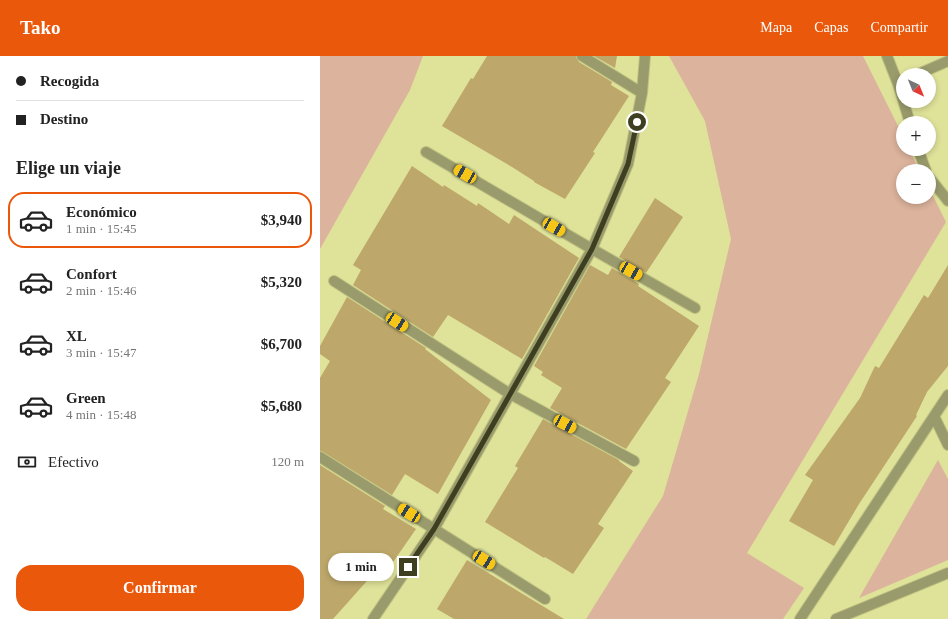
<!DOCTYPE html>
<html lang="es">
<meta charset="utf-8">
<style>
body{margin:0;font-family:Georgia,serif;background:#f6f6f6;color:#222;height:100vh;display:flex;flex-direction:column;font-size:15px;white-space:nowrap}
*{box-sizing:border-box;margin:0}
p{font-size:13px;color:#767676}
.icon{flex:none;width:22px;height:22px;fill:none;stroke:currentColor;stroke-width:2;stroke-linecap:round;stroke-linejoin:round}
.map{position:relative;flex:1;overflow:hidden}
.details{display:flex;flex-direction:column;background:#fff;width:320px}
.details>*{flex:none}
.hud{display:grid;align-content:center;height:88px;padding:0 16px;background:#fff}
.needle{width:26px;rotate:137deg}
.controls{position:absolute;left:576px;top:12px;display:grid;gap:8px}
.controls a{display:grid;place-items:center;width:40px;height:40px;border-radius:50%;background:#fff;box-shadow:0 2px 6px #0003;font-size:20px}
.end{position:absolute;width:18px;height:18px;margin:-9px;border:5px solid #3e3f21;background:#fff;box-shadow:0 0 0 2px #fff}
.from{border-radius:50%}
.bubble{position:absolute;height:28px;border-radius:14px;background:#fff;box-shadow:0 2px 6px #0003;font-size:13px;font-weight:700;line-height:28px;text-align:center}
.car{position:absolute;width:12px;height:24px;margin:-12px -6px;border-radius:5px;box-shadow:0 0 3px 1px #0007;background:linear-gradient(#f5c518 24%,#345 0 40%,#f5c518 0 76%,#345 0 86%,#f5c518 0)}
.hud b{display:flex;align-items:center;gap:14px;height:38px;font-size:15px}
.hud b+b{border-top:1px solid #e0e0e0}
.hud i{width:10px;height:10px;background:#222}
ul{padding:0;list-style:none}
li{display:flex;align-items:center;gap:12px;height:56px;margin:0 8px 6px;padding:0 8px;border:2px solid transparent;border-radius:16px}
li div{flex:1}
li b{display:block;font-size:15px}
li em{font-style:normal;font-weight:700}
li.selected{border-color:#ea580c}
li>.icon{width:36px;height:36px;stroke-width:1.5}
h2{padding:0 16px;font-size:18px;line-height:48px}
.pay{display:flex;align-items:center;gap:10px;height:44px;padding:0 16px;font-size:15px}
.pay p{margin-inline-start:auto}
.action{display:flex;gap:8px;margin-top:auto;padding:8px 16px}
.action a{flex:1;height:46px;border-radius:16px;background:#ea580c;color:#fff;font-size:16px;font-weight:700;line-height:46px;text-align:center}
header{display:flex;align-items:center;gap:24px;box-sizing:border-box;height:56px;padding:0 20px;background:#ea580c;color:#fff}
header strong{font-size:19px}
nav{display:flex;gap:22px;margin-inline-start:auto;font-size:14px}
main{display:flex;flex:1;min-height:0}
.map>svg:first-child{display:block}
.green{fill:#dcb39c}
.building{fill:#bda76a}
.lines{fill:none;stroke-linecap:round;stroke-linejoin:round}
.minor-casing{stroke:#bfc181;stroke-width:12}
.minor{stroke:#999b6c;stroke-width:10}
.route{stroke:#3e3f21;stroke-width:5}
</style>
<header>
<strong>Tako</strong>
<nav><a>Mapa</a><a>Capas</a><a>Compartir</a></nav>
</header>
<main>
<section class="details">
<div class="hud">
<b><i class="from"></i>Recogida</b>
<b><i></i>Destino</b>
</div>
<h2>Elige un viaje</h2>
<ul>
<li class="selected"><svg class="icon" aria-label="car" viewBox="0 0 24 24"><path d="M5 17H2v-5l4-1 3-4h7l3 4 3 1v5h-3M9 17h6M6 11h13"/><circle cx="7" cy="17" r="2"/><circle cx="17" cy="17" r="2"/></svg><div><b>Económico</b><p>1 min · 15:45</p></div><em>$3,940</em></li>
<li><svg class="icon" aria-label="car" viewBox="0 0 24 24"><path d="M5 17H2v-5l4-1 3-4h7l3 4 3 1v5h-3M9 17h6M6 11h13"/><circle cx="7" cy="17" r="2"/><circle cx="17" cy="17" r="2"/></svg><div><b>Confort</b><p>2 min · 15:46</p></div><em>$5,320</em></li>
<li><svg class="icon" aria-label="car" viewBox="0 0 24 24"><path d="M5 17H2v-5l4-1 3-4h7l3 4 3 1v5h-3M9 17h6M6 11h13"/><circle cx="7" cy="17" r="2"/><circle cx="17" cy="17" r="2"/></svg><div><b>XL</b><p>3 min · 15:47</p></div><em>$6,700</em></li>
<li><svg class="icon" aria-label="car" viewBox="0 0 24 24"><path d="M5 17H2v-5l4-1 3-4h7l3 4 3 1v5h-3M9 17h6M6 11h13"/><circle cx="7" cy="17" r="2"/><circle cx="17" cy="17" r="2"/></svg><div><b>Green</b><p>4 min · 15:48</p></div><em>$5,680</em></li>
</ul>
<div class="pay"><svg class="icon" aria-label="cash" viewBox="0 0 24 24"><path d="M3 7h18v10H3z"/><circle cx="12" cy="12" r="2"/></svg>Efectivo<p>120 m</p></div>
<div class="action"><a>Confirmar</a></div>
</section>
<div class="map">
<svg width="628" height="563" viewBox="0 0 628 563">
<rect width="100%" height="100%" fill="#dfe299"/>
<path class="green" d="M0,0H103L90,34L0,193Z
M349,0H543L583,80V93H589L600,115H583V141H609V132L626,166L427,497L484,532L463,563H266L343,440L379,318L411,183L385,65Z
M618,404L628,423V504L539,542Z"/>
<path class="building" d="M167,0H256L259,6L292,26L291,29L309,40L273,96L275,97L245,143L214,126V125L192,111L122,70L151,22L153,23Z
M274,0H297L295,12Z
M92,110L123,131L124,129L157,150L158,147L189,168L194,159L259,202L202,303L128,259L113,281L33,229L41,214L33,209Z
M335,142L363,161L326,217L299,201Z
M270,209L288,219L292,212L319,228L318,230L379,270L345,322L351,326L306,393L230,352L242,332L221,319L223,316L214,310Z
M628,209V310L607,336L596,359L597,360L539,448L514,490L469,465L493,424L485,419L540,342L555,310L559,312L604,239L608,242Z
M27,241L106,292L105,293L171,344L118,438L85,418L72,439L3,396L0,395V322L10,305L0,298V290Z
M223,363L299,404V405L313,415L278,468L284,472L253,518L225,501L224,502L165,466L198,412L195,410Z
M0,409L65,450L63,453L96,473L62,522L54,517L13,563H0Z
M147,504L244,563H134L117,553Z"/>
<g class="lines">
<g class="minor-casing">
<path id="minor" d="M262,0L322,37
M567,0L578,28L590,67
M596,19L628,5
M598,93L606,115
M106,96L272,193L375,252
M609,121L628,145
M14,225L190,338L314,405
M614,360L628,389
M0,401L225,543
M53,563L114,473L272,193L308,108L322,37L325,0
M480,563L628,339
M516,563L628,517"/>
</g>
<use href="#minor" class="minor"/>
</g>
<g class="lines">
<path class="route" d="M88,511L114,473L272,193L308,108L317,66"/>
</g>
</svg>
<div class="controls">
<a><svg class="needle" viewBox="-14 -14 28 28"><path d="M0-13l5 13h-10z" fill="#e53935"/><path d="M0 13l5-13h-10z" fill="#767676"/></svg></a>
<a>+</a>
<a>−</a>
</div>
<i class="end from" style="left:317px;top:66px"></i>
<i class="end" style="left:88px;top:511px"></i>
<div class="bubble" style="left:8px;top:497px;width:66px">1 min</div>
<i class="car" style="left:145px;top:118px;rotate:300deg"></i>
<i class="car" style="left:234px;top:171px;rotate:120deg"></i>
<i class="car" style="left:311px;top:215px;rotate:120deg"></i>
<i class="car" style="left:77px;top:266px;rotate:123deg"></i>
<i class="car" style="left:245px;top:368px;rotate:118deg"></i>
<i class="car" style="left:89px;top:457px;rotate:302deg"></i>
<i class="car" style="left:164px;top:504px;rotate:122deg"></i>
</div>
</main>
